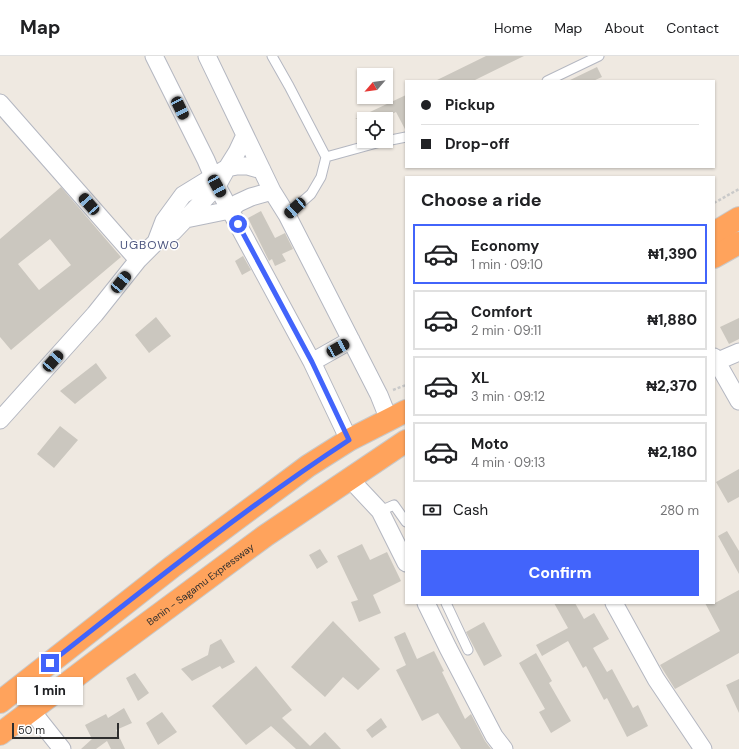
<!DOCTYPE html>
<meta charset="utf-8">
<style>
body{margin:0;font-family:"DM Sans",sans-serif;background:#f2f2f2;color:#202124;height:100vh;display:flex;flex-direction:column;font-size:15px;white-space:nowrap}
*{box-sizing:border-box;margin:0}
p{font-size:13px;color:#757577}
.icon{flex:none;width:22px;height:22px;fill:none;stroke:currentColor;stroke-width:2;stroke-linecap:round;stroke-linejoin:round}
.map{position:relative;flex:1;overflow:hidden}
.side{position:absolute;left:405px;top:120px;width:310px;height:428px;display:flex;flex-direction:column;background:#fff;border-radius:0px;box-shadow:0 1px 3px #0004}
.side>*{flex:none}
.hud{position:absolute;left:405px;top:24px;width:310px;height:88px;border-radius:0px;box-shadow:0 1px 3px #0004;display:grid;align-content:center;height:88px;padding:0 16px;background:#fff}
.needle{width:26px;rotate:242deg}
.tools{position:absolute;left:357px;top:12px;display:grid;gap:8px}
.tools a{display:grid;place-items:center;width:36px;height:36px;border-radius:0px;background:#fff;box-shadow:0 1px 3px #0004;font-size:20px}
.scale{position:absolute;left:12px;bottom:10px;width:107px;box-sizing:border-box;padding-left:4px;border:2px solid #2e2e2e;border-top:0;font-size:11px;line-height:14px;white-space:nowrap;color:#2e2e2e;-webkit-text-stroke:3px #fff;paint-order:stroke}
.end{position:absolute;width:18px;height:18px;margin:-9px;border:5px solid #4264fb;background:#fff;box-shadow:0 0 0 2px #fff}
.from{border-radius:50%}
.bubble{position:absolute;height:28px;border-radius:0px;background:#fff;box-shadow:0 1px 3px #0004;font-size:13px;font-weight:800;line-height:28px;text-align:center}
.car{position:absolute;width:12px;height:24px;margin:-12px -6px;border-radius:5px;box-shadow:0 0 3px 1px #0007;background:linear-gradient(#222 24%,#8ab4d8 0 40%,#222 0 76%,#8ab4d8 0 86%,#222 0)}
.hud b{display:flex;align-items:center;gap:14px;height:38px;font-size:15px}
.hud b+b{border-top:1px solid #e0e0e0}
.hud i{width:10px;height:10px;background:#202124}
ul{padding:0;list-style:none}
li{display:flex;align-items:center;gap:12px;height:60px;margin:0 8px 6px;padding:0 8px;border:2px solid #e0e0e0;border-radius:0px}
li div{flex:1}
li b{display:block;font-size:15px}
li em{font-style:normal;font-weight:800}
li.on{border-color:#4264fb}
li>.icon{width:36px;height:36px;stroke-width:1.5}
h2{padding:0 16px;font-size:18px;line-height:48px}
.pay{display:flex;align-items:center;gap:10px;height:44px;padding:0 16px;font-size:15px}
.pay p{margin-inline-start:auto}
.primary-button{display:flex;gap:8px;margin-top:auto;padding:8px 16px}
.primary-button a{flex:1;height:46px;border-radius:0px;background:#4264fb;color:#fff;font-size:16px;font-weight:800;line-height:46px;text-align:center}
header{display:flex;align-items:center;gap:24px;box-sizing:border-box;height:56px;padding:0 20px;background:#fff;border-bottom:1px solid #e0e0e0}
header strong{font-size:19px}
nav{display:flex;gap:22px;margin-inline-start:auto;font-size:14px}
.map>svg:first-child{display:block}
.building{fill:#cbc7bf;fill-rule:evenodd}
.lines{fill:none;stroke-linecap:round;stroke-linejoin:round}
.lane-casing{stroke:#b4b7c1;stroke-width:11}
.street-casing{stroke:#b4b7c1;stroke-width:19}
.highway-casing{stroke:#c9c9c9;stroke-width:24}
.path{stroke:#c9c9c9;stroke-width:2.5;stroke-dasharray:3 2;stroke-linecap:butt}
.lane{stroke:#fff;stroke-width:9}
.street{stroke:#fff;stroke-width:17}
.highway{stroke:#ffa35c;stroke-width:22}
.route{stroke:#4264fb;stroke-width:5}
.labels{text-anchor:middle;stroke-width:3;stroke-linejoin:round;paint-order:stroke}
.street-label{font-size:10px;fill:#2e2e2e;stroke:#fff}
.quarter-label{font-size:12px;letter-spacing:1px;fill:#4d5680;stroke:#fff}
</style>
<header>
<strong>Map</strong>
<nav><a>Home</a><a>Map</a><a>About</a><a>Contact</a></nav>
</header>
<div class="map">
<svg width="739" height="693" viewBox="0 0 739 693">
<rect width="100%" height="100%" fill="#efe9e1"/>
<path class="building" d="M486,0H524L473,25H435Z
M597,11L602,21L593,25H568Z
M406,39V75L396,56L382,63H355Z
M61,131L121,201L11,294L0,281V183ZM50,183L71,209L39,234L18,208Z
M261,155L275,182L285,177L293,193L282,198L286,205L275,210L272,203L269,205L248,162Z
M243,200L251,214L242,219L235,205Z
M156,261L171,280L149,297L135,279Z
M739,262V283L729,288L720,271Z
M96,307L107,322L75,348L60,335Z
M60,370L78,384L54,412L37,398Z
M739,413V441L728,447L716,426Z
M727,475L739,495V518L718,480Z
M362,488L370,504L387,496L401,525L373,539L381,557L359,566L351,546L358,544L337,500Z
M320,493L328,506L317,513L309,499Z
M739,534V597L675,633L660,609L720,575L705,547H715Z
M554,547H575L584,563L594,557L609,583L593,592L607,616L612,613L633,652L638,649L648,670L627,681L607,642L604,644L586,610L583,612L568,585L542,600L536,589L568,572Z
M333,565L380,613L358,634L343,621L325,641L291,611Z
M484,566L502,600L484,610L466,576Z
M405,576L417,603L434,595L444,615L442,616L465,663L471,658L485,685L491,693H461L438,657L422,665L396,614L406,609L394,581Z
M221,583L235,606L222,613L220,610L192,625L181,613L208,599L210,589Z
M536,597L552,625L549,627L571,665L551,677L539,656L545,653L519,607Z
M256,610L292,654L282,662L310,690L325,676L341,693H296L271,670L246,689L212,650Z
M135,617L149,637L138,645L126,622Z
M739,623V657L726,629Z
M124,652L132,667L116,674L125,693H111L107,685L96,693H81L92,683L85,669L106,658L108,662Z
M162,656L177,676L158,689L146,667Z
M381,662L387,671L372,682L366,674Z"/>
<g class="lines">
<g class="lane-casing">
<path id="lane" d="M272,0L289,30L326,101L321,121L311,138L287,159
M547,25L599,0
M386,85L406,81
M326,101L384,85
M380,455L394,449L406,466
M446,547L468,594"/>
</g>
<g class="street-casing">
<path id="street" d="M154,0L206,104L217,130L312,306L349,384
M207,0L272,135L287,159L379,339L389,364
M0,47L138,204
M186,163L230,154L238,147L251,141L272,135
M156,186L164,165L183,139L227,112L237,110H248L262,114
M714,301L739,345
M718,305L739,296
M312,306L351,284
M0,364L95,258L138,204L156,186L173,176L217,130L227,112L237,96L245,79
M350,423L380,455L406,507
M426,547L448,592L494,680L504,693
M614,547L656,623L703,693
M31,654L62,693"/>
</g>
<g class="highway-casing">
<g id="highway">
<path d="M714,177L739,162"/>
<path d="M714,201L739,187"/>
<path d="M0,646L172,511L308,410L349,384L406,355"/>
<path id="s1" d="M0,678L103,600L265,480L406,385"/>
</g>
</g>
<path class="path" d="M714,147L739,133
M393,334L406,329"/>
<use href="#lane" class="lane"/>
<use href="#street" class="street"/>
<use href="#highway" class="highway"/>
</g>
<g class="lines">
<path class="route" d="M50,607C148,530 245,452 349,384L312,306L238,168"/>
</g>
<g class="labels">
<g class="street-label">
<text dy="4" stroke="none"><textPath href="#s1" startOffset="250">Benin - Sagamu Expressway</textPath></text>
</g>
<g class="quarter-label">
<text x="150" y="193">UGBOWO</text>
</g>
</g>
</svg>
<div class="tools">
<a><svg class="needle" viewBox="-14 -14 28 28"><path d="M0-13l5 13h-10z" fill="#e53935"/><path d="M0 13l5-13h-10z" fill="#757577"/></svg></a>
<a><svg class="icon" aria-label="locate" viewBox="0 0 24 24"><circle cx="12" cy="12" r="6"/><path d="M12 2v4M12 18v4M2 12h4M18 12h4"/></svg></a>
</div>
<div class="scale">50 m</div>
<i class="end from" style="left:238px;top:168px"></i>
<i class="end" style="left:50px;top:607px"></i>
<div class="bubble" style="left:17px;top:621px;width:66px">1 min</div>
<i class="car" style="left:180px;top:52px;rotate:154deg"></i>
<i class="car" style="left:217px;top:130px;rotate:151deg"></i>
<i class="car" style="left:89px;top:148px;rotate:319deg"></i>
<i class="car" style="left:295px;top:152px;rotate:228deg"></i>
<i class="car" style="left:121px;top:226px;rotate:39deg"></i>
<i class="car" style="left:338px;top:292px;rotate:61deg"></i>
<i class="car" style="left:53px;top:305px;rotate:42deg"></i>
<div class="hud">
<b><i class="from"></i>Pickup</b>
<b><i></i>Drop-off</b>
</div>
<section class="side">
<h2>Choose a ride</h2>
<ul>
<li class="on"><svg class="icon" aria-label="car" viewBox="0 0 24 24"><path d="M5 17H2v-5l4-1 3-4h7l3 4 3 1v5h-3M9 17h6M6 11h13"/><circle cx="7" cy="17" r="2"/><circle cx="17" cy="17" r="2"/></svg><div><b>Economy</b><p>1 min · 09:10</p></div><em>₦1,390</em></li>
<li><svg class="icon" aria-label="car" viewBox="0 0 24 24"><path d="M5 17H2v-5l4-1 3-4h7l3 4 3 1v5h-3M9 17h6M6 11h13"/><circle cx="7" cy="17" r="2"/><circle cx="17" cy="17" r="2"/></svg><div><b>Comfort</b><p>2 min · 09:11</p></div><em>₦1,880</em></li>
<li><svg class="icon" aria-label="car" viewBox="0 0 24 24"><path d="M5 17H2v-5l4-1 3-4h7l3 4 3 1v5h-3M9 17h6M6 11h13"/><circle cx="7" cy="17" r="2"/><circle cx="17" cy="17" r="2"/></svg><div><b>XL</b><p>3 min · 09:12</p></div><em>₦2,370</em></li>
<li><svg class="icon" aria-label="car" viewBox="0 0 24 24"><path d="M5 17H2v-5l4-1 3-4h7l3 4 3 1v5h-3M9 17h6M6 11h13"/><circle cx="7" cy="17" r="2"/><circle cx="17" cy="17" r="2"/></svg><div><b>Moto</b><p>4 min · 09:13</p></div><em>₦2,180</em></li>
</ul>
<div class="pay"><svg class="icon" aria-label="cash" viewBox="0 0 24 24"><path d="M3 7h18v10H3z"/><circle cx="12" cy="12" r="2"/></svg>Cash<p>280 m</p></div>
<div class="primary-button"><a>Confirm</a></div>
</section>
</div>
